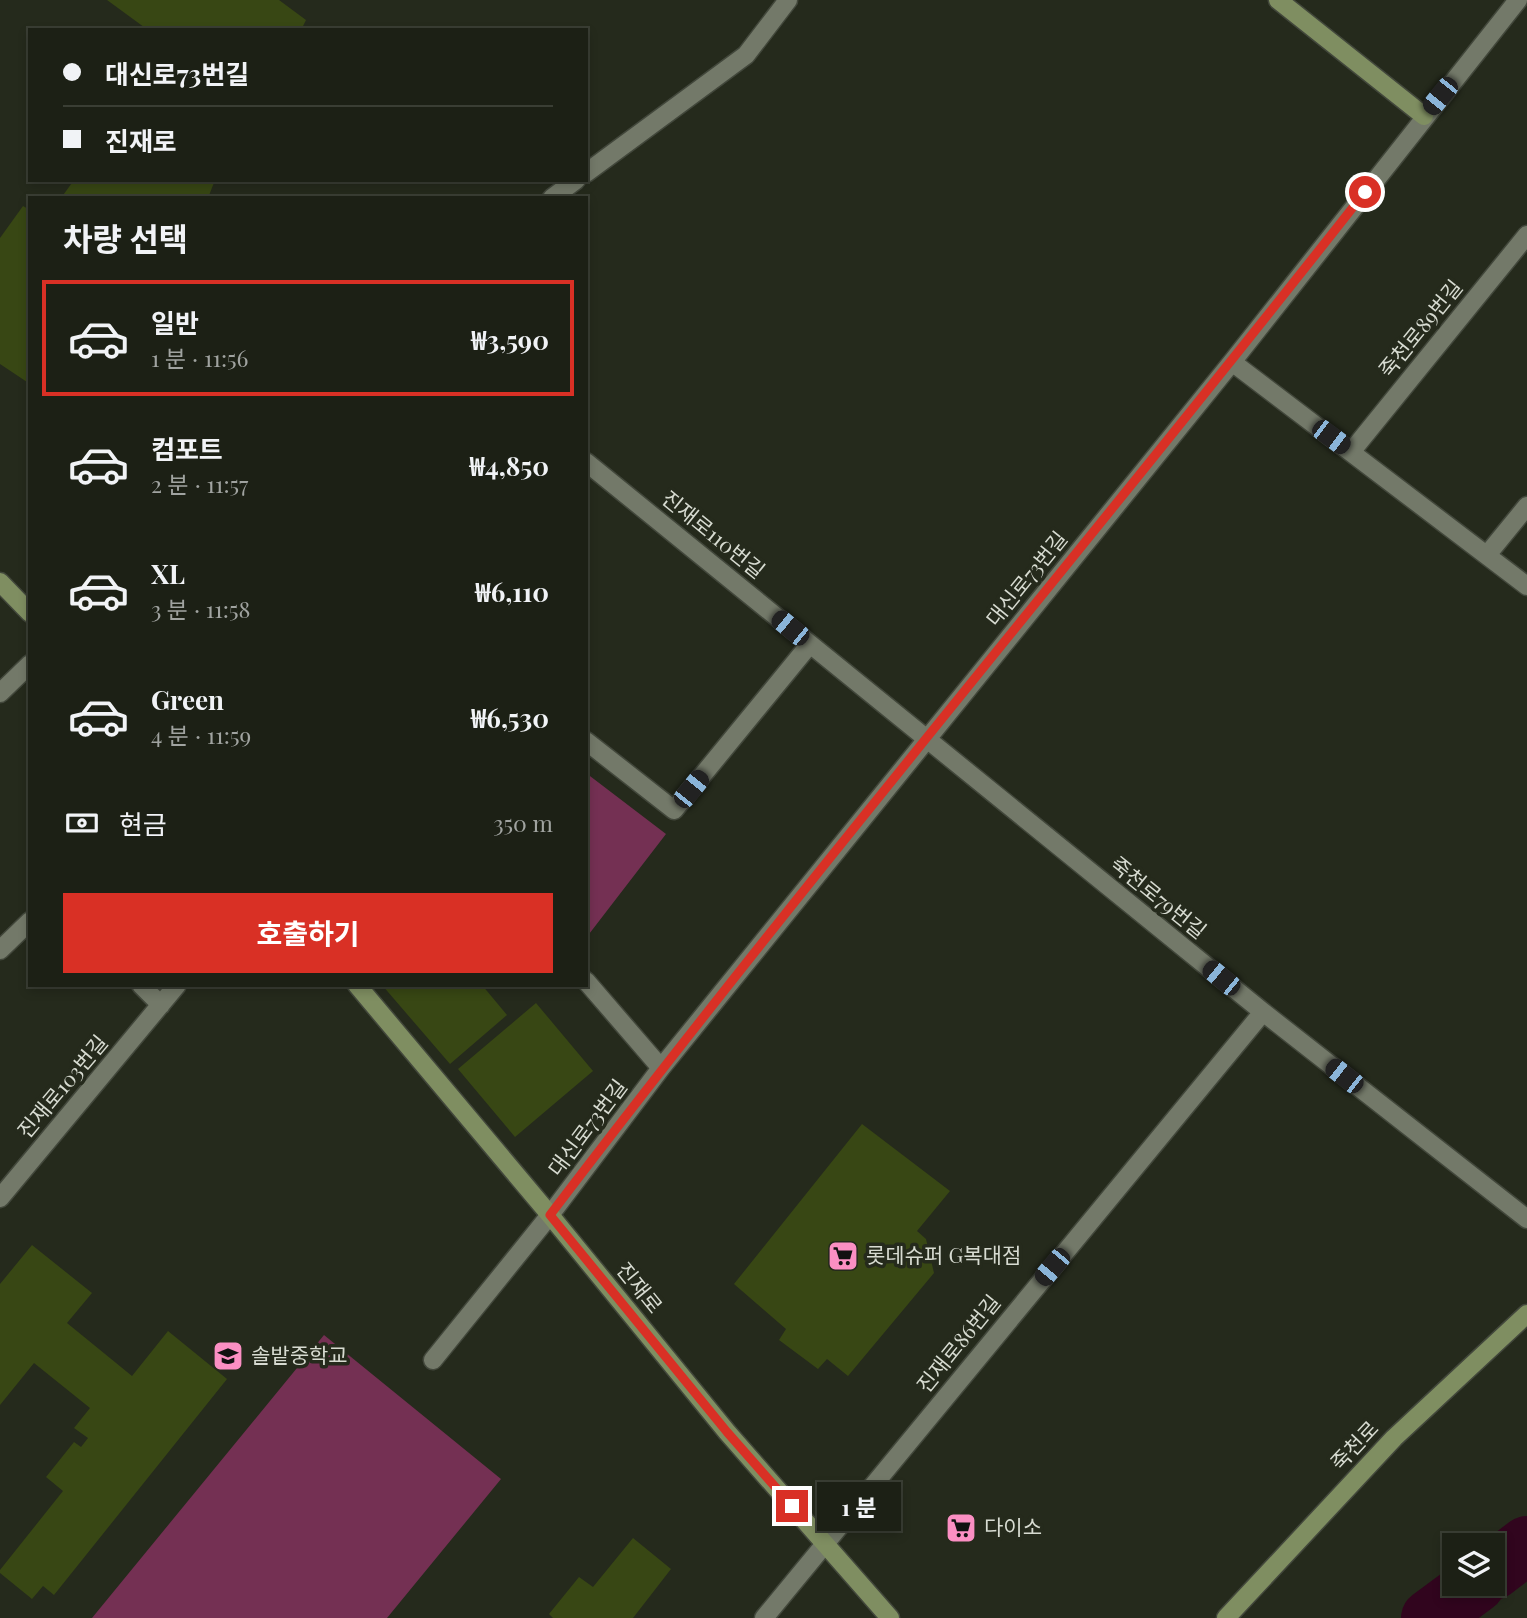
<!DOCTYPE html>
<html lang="ko">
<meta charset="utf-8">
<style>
body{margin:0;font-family:"Playfair Display","Noto Sans KR",serif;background:#25281e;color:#f1f3f6;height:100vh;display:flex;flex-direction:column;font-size:26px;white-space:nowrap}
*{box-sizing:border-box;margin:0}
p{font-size:23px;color:#a0a3a0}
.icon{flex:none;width:38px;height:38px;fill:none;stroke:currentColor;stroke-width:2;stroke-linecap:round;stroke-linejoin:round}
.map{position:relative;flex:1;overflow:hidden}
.drawer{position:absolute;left:28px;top:196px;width:560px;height:791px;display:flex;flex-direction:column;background:#1c2015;border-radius:0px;box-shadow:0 4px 10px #0003,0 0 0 2px #3a3e34}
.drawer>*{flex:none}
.hud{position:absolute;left:28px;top:28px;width:560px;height:154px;border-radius:0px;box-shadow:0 4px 10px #0003,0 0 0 2px #3a3e34;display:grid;align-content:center;height:154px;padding:0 35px;background:#1c2015}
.buttons{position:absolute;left:1442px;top:1533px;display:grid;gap:14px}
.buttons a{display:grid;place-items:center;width:63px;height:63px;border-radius:0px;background:#1c2015;box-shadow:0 4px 10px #0003,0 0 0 2px #3a3e34;font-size:35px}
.end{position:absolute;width:32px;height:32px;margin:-16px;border:9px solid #d93025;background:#fff;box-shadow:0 0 0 4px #fff}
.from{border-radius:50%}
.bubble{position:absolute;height:49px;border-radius:0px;background:#1c2015;box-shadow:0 4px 10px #0003,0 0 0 2px #3a3e34;font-size:23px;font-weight:700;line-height:49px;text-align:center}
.car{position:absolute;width:21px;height:42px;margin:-21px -10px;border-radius:9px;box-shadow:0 0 5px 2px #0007;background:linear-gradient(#222 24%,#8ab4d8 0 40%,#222 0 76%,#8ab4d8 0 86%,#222 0)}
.hud b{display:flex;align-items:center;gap:24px;height:66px;font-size:26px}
.hud b+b{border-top:2px solid #3a3e34}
.hud i{width:18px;height:18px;background:#f1f3f6}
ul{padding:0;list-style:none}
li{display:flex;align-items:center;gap:21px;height:116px;margin:0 14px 10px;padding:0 21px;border:4px solid transparent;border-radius:0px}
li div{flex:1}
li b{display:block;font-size:26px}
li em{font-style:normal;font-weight:700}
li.on{border-color:#d93025}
li>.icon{width:63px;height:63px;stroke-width:1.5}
h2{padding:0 35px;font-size:32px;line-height:84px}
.pay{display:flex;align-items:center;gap:18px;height:77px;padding:0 35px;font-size:26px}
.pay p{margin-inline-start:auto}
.cta{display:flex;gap:14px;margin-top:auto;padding:14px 35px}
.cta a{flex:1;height:80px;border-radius:0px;background:#d93025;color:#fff;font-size:28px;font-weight:700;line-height:80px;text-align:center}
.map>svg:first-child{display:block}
.green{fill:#743053}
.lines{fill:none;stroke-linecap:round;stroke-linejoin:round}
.river{stroke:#31051e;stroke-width:58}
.building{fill:#384714}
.street-casing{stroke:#42473b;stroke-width:21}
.secondary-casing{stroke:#42473b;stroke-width:21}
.street{stroke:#737969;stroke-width:18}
.secondary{stroke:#7f8e61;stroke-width:18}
.route{stroke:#d93025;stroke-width:9}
.labels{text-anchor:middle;stroke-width:7;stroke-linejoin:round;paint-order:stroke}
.street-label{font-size:21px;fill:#d7dbd1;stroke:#252a1c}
.poi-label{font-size:21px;fill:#d7dbd1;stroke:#252a1c;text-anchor:start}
</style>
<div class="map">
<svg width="1527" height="1618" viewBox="0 0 1527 1618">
<rect width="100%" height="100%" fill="#252a1c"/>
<path class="green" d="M586,773L666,834L586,938Z
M324,1335L501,1479L387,1618H92Z"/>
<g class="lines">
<path class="river" d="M1493,1571L1527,1545
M1430,1618L1476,1584"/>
</g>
<path class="building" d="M107,0H279L306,20L301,30H148Z
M74,180H215L208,198H61Z
M23,206L30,210V384L0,364V238Z
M382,985H482L507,1015L450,1064Z
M536,1003L593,1071L515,1137L458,1069Z
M862,1124L950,1191L917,1231L926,1239L934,1273L848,1376L827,1359L818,1369L779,1340L786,1329L734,1284Z
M32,1245L92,1293L67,1323L132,1376L168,1331L227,1379L54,1595L43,1586L32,1599L0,1573V1570L63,1491L46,1477L74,1442L81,1447L88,1438L74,1428L90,1408L34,1363L0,1405V1284Z
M633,1538L671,1569L633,1618H553L549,1614L579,1577L593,1587Z"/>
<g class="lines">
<g class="street-casing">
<path id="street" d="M586,173L746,55L788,0
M552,198L576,180
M1232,362L1527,586
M1351,452L1527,235
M586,462L1263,1012L1527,1219
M1487,555L1527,506
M0,693L30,664
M586,741L674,810L810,644
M0,950L30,921
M586,981L661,1068
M141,985L161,1005
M0,1198L177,985
M433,1360L550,1215L661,1068L1232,362L1518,0
M764,1618L1263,1012"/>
</g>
<g class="secondary-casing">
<path id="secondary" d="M1278,0L1424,116
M0,582L30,613
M357,985L550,1215L727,1432L890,1618
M1226,1618L1394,1438L1527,1314"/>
</g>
<use href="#street" class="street"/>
<use href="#secondary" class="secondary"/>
</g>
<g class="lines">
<path class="route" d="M792,1506L727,1432L550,1215C814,868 1096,535 1365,192"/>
</g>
<defs>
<g id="supermarket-square" transform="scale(1.575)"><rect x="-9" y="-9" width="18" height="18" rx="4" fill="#fb8fc3" stroke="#252a1c"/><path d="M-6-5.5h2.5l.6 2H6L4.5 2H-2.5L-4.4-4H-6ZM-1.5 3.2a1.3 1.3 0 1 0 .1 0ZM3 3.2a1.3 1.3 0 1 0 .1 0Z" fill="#111"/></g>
<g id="school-square" transform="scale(1.575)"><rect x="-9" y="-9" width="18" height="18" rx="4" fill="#fb8fc3" stroke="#252a1c"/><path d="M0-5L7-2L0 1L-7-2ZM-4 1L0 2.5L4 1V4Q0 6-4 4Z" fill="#111"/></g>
</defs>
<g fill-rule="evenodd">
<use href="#supermarket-square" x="843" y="1256"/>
<use href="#school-square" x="228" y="1356"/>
<use href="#supermarket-square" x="961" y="1528"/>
</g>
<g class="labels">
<g class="street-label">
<text transform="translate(1421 329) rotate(-51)" y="7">죽천로89번길</text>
<text transform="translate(713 535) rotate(39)" y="7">진재로110번길</text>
<text transform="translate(1027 579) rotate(-51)" y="7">대신로73번길</text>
<text transform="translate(1158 898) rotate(39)" y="7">죽천로79번길</text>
<text transform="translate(63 1087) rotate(-50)" y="7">진재로103번길</text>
<text transform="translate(588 1128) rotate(-53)" y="7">대신로73번길</text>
<text transform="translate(639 1288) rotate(51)" y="7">진재로</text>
<text transform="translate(959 1344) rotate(-51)" y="7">진재로86번길</text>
<text transform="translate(1355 1446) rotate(-47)" y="7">죽천로</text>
</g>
<g class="poi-label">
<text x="866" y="1263">롯데슈퍼 G복대점</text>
<text x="251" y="1363">솔밭중학교</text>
<text x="984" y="1535">다이소</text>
</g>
</g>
</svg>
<div class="buttons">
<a><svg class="icon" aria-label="layers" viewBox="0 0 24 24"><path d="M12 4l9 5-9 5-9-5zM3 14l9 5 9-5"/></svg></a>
</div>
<i class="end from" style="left:1365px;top:192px"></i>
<i class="end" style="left:792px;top:1506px"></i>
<div class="bubble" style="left:817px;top:1482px;width:84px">1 분</div>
<i class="car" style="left:1440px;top:96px;rotate:219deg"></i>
<i class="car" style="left:1331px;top:437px;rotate:127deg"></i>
<i class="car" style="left:790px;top:628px;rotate:309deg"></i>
<i class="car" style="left:691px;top:789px;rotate:39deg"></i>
<i class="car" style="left:1221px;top:978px;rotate:309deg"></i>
<i class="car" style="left:1344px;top:1076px;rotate:308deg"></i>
<i class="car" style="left:1052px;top:1267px;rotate:220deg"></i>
<div class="hud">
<b><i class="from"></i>대신로73번길</b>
<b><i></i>진재로</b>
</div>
<section class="drawer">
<h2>차량 선택</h2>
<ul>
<li class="on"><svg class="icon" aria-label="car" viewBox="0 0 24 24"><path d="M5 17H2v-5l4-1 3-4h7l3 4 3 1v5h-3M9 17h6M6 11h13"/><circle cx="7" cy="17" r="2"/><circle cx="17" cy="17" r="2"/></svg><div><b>일반</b><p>1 분 · 11:56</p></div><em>₩3,590</em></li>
<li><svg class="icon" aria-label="car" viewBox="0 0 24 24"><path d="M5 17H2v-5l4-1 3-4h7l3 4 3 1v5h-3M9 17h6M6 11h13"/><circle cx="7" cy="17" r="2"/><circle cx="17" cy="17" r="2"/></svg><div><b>컴포트</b><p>2 분 · 11:57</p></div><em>₩4,850</em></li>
<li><svg class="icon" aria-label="car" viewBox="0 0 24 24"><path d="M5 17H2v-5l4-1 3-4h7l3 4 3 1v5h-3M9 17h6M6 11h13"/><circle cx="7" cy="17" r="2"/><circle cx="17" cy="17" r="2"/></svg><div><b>XL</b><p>3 분 · 11:58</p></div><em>₩6,110</em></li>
<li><svg class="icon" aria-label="car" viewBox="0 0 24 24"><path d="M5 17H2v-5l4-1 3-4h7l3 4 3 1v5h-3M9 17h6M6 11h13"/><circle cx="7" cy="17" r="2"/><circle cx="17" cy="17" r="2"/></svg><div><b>Green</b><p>4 분 · 11:59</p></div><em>₩6,530</em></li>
</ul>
<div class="pay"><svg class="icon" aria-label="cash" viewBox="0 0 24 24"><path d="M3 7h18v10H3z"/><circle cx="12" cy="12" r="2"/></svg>현금<p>350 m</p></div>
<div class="cta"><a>호출하기</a></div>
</section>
</div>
